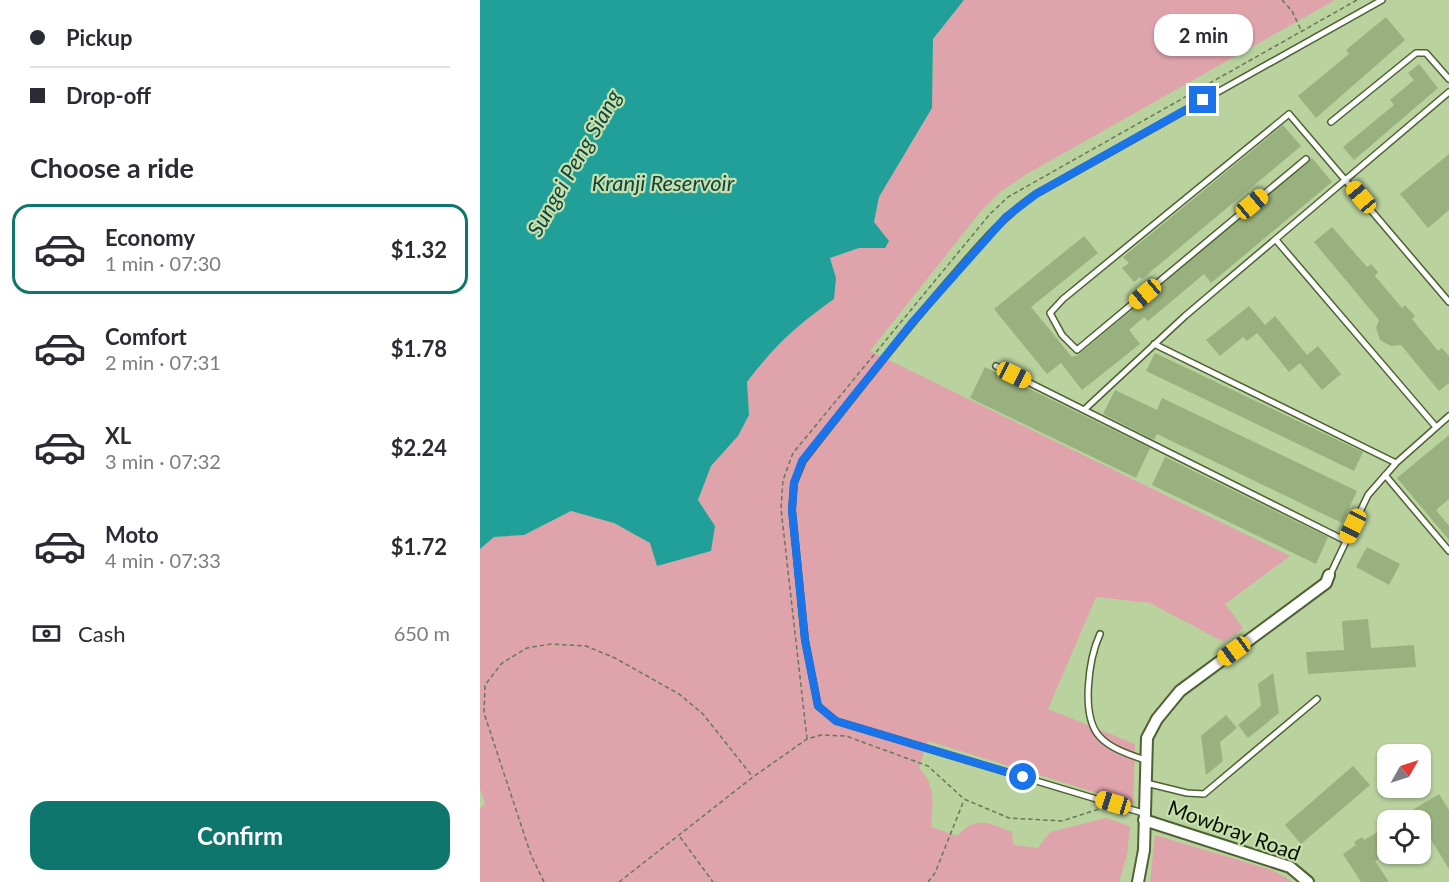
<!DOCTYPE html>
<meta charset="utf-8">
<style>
body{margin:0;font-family:Lato,sans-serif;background:#f2f2f3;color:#2b2b33;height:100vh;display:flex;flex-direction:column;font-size:22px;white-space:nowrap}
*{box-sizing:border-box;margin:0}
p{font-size:20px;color:#7c7c81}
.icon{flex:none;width:33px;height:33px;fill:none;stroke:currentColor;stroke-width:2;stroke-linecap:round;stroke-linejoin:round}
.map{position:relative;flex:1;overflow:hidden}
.drawer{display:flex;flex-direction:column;background:#fff;width:480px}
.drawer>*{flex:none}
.guide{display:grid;align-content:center;height:132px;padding:0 30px;background:#fff}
.needle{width:39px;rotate:51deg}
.buttons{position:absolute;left:897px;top:744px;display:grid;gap:12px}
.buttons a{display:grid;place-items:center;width:54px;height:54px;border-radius:12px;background:#fff;box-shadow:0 2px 4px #0004;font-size:30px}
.end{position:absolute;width:27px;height:27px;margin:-14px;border:8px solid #1a73e8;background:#fff;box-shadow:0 0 0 3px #fff}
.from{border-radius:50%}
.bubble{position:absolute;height:42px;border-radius:18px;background:#fff;box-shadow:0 2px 4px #0004;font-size:20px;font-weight:700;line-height:42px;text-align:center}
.car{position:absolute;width:18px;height:36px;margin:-18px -9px;border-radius:8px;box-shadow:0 0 4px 2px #0007;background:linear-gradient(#f5c518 24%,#345 0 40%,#f5c518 0 76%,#345 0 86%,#f5c518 0)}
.guide b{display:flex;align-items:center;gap:21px;height:57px;font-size:22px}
.guide b+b{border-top:2px solid #e1e1e2}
.guide i{width:15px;height:15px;background:#2b2b33}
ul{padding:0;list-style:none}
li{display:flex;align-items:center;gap:18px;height:90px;margin:0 12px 9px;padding:0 18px;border:3px solid transparent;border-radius:18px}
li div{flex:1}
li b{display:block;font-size:22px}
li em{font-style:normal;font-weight:700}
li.on{border-color:#0f766e}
li>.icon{width:54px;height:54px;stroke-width:1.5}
h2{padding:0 30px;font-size:27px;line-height:72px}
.pay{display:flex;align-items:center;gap:15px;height:66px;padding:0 30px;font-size:22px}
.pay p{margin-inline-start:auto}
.cta{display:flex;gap:12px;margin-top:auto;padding:12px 30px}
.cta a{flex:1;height:69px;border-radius:18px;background:#0f766e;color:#fff;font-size:24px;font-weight:700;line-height:69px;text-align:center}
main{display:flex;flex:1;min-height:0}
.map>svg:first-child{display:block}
.green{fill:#dfa3ac}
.water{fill:#20a099}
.building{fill:#99b17e}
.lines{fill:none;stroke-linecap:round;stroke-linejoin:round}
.lane-casing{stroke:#4d6233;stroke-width:8}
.street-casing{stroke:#4d6233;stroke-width:14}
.path{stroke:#677855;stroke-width:1.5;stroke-dasharray:4.5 3;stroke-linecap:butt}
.lane{stroke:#fff;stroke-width:5}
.street{stroke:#fff;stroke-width:10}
.route{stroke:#1a73e8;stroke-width:8}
.labels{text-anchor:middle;stroke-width:4.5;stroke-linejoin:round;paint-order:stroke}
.street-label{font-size:21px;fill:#081001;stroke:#c6dfab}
.water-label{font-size:22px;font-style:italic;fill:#0f4441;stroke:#c6dfab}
</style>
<main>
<section class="drawer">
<div class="guide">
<b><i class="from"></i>Pickup</b>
<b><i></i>Drop-off</b>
</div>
<h2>Choose a ride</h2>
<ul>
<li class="on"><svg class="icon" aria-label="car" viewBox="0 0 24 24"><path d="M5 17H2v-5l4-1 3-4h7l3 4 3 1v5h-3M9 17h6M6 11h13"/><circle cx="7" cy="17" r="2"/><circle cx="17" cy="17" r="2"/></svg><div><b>Economy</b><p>1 min · 07:30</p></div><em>$1.32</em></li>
<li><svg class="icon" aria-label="car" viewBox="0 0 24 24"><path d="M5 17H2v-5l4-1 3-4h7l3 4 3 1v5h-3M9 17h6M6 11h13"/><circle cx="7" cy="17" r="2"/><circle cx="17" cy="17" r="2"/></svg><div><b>Comfort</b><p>2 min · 07:31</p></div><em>$1.78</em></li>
<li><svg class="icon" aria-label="car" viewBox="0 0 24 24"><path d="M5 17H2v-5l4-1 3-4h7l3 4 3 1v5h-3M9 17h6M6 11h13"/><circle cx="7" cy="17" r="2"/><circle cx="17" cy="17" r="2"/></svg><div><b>XL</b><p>3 min · 07:32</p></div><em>$2.24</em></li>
<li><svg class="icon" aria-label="car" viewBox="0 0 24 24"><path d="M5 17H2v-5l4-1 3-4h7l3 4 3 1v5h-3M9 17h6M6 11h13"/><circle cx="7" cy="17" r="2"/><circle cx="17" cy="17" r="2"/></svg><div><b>Moto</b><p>4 min · 07:33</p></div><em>$1.72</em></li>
</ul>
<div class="pay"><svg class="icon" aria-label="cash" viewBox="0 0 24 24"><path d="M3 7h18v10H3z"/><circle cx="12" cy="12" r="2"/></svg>Cash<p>650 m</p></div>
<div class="cta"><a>Confirm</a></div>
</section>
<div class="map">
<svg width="969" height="882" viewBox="0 0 969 882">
<rect width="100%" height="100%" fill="#b9d29e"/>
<path class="green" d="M484,0H855L545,175L520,192L501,211L390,351L810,556L745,604L763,628L744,642L670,603L616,597L568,709L655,744L653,804L448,741L439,768C456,786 453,803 451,827L477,836C497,815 508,823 532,832L533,845L558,848L570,832L626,818L650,826L647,855L639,882H0V809L5,803L0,789V549L14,537L44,535L91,511L134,523L170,543L235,526L218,500L231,466L258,436L269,415L267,382C295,345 327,314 356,278L350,258L379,248H405L394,222L399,197L452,108L453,39Z
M675,835L792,870L813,882H670Z"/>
<path class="water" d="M0,0H484L453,39L452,108L399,197L394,222L409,241L405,248H379L350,258L356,278L354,299C316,326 296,344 267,382L269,415L258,436L231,466L218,500L235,526L231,551L177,566L170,543L134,523L91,511L44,535L14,537L0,549Z"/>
<path class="building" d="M906,17L925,40L836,118L818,96L869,54L866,50Z
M939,64L958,88L874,160L863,147L914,105L910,100L934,80L928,73Z
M803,125L821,146L662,279L660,277L654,282L642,268L649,263L643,257Z
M969,154V210L948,228L920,194Z
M832,158L852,182L731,283L724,274L668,321L664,317L649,330L660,344L602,390L581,363L567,374L514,309L604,236L618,253L551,307L592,357L598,355Z
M852,227L887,267L891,264L898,272L895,276L922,308L925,305L935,316L932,319L958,351L962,348L969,356V383L959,391L921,345L911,346L900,340L896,328L899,320L834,242Z
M769,306L785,325L795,316L827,355L838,346L861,374L842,390L820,363L809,372L777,333L767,341L763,337L740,356L726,340Z
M675,353L883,452L874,471L666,371Z
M505,367L670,448L656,478L490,398Z
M635,390L677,410L682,398L877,491L862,523L677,434L674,440L623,414Z
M969,435V499L956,510L969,526V540L917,478Z
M685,457L848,537L836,564L672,485Z
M887,547L920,564L909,585L876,567Z
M888,619L891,648L934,645L936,667L828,674L826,652L864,650L862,621Z
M793,673L799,713L768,738L758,725L781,706L778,684Z
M746,715L757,728L740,742L743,761L726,775L721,736Z
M873,766L890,785L821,844L805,825Z
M959,794L969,810V869L945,830L940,832V820H916Z
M908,826V853L895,861L909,882H881L863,854L876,845L874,842L882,837L884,840Z"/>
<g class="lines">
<g class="lane-casing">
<path id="lane" d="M851,122L936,53H946L969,79
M826,159L597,350L582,335L570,313L583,299L809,114L969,302
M796,240L956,427
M674,344L916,463
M516,366L866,541
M605,409L705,316L969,92
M905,475L969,551
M850,575L888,495L916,463L969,416
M620,634C609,658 600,716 620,737C631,749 651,755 665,760
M666,783L707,793L724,794L837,699
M663,813L356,721L338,706L325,640L312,510L314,483L323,461C369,402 415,343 463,287C493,253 519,219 556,194L902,0"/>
</g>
<g class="street-casing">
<path id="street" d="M664,820L810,867L828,882
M658,882L664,850L667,738L677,719L700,691L846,583L849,575"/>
</g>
<path class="path" d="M802,0L812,11L821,30
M327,739L301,509L303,480L313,453L510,214L528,197L877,0
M200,837L233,882
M64,882L51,855L4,713L5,685L22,663L47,648L71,644L106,646L135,658L199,694L223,714L272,776
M139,882L273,777L327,739L341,735L366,736L448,766L484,799L529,818L582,821L619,809
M448,882L455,873L484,800"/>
<use href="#lane" class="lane"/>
<use href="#street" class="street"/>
</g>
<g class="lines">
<path class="route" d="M543,777L356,721L338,706L325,640L312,510L314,483L322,461L431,324L526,217L556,194L723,100"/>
</g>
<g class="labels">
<g class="street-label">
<text transform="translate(754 831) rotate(20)" y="7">Mowbray Road</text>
</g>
<g class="water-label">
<text transform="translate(94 163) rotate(-60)" y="8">Sungei Peng Siang</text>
<text x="183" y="191">Kranji Reservoir</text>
</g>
</g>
</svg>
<div class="buttons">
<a><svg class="needle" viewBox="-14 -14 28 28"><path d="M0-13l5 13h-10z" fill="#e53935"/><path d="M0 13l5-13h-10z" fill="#7c7c81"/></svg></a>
<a><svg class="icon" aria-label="locate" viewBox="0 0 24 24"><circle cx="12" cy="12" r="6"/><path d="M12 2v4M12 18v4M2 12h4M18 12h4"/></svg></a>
</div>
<i class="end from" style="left:543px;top:777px"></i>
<i class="end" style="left:723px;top:100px"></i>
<div class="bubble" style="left:674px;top:14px;width:99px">2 min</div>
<i class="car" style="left:881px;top:197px;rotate:320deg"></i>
<i class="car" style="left:772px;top:204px;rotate:50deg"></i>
<i class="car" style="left:665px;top:294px;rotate:230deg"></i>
<i class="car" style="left:534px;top:375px;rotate:116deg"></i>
<i class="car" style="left:873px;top:526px;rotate:206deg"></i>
<i class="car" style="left:754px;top:651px;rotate:234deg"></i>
<i class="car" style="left:633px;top:803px;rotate:287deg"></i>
</div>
</main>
